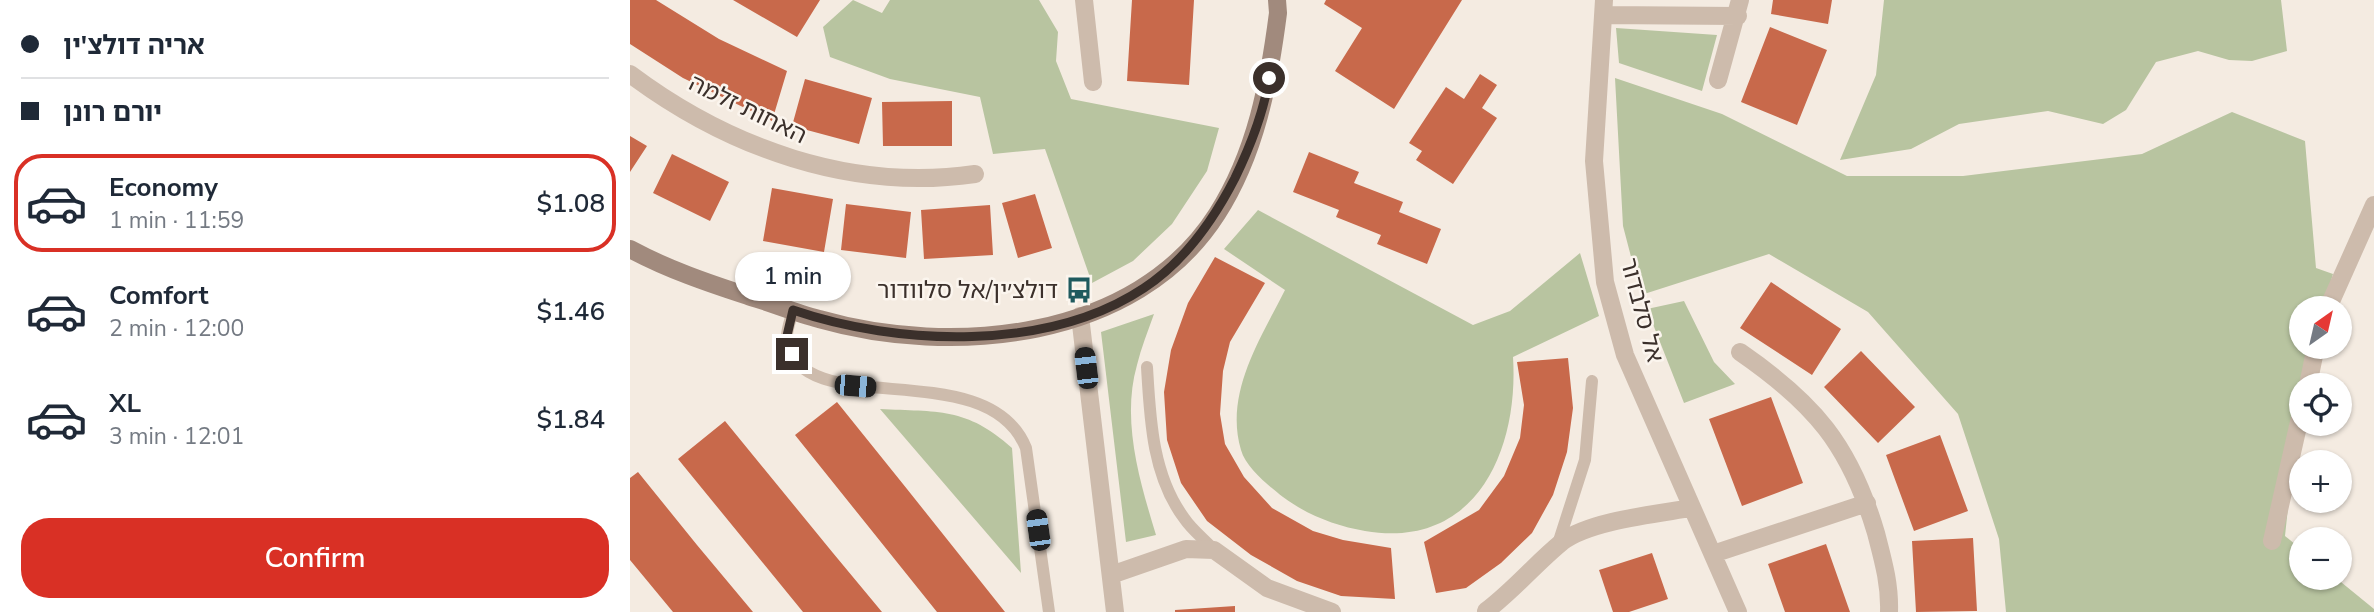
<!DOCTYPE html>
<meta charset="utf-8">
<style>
body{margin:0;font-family:"Nunito Sans","Noto Sans Hebrew",sans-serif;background:#f6f6f7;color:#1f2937;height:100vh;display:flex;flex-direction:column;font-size:26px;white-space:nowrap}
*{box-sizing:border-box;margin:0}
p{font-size:23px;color:#747a83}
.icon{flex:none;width:38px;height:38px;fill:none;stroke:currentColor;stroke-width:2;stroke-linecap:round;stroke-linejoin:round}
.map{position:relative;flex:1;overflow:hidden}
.sheet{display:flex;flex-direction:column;background:#fff;width:630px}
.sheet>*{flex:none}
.guide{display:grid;align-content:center;height:154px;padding:0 21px;background:#fff}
.needle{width:46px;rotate:34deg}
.tools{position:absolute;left:1659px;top:296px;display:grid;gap:14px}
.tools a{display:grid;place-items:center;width:63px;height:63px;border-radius:50%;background:#fff;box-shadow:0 2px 5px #0004;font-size:35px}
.end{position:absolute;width:32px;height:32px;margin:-16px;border:9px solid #3b302b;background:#fff;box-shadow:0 0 0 4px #fff}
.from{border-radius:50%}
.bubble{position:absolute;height:49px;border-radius:24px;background:#fff;box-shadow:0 2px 5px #0004;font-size:23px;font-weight:600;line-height:49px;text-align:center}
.car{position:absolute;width:21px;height:42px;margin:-21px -10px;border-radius:9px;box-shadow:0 0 5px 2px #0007;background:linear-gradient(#222 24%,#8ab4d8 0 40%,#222 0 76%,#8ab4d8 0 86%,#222 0)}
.guide b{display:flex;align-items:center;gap:24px;height:66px;font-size:26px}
.guide b+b{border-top:2px solid #e0e1e3}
.guide i{width:18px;height:18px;background:#1f2937}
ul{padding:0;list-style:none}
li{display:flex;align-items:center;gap:21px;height:98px;margin:0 14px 10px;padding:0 7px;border:4px solid transparent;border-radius:28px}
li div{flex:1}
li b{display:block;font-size:26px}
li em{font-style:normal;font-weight:600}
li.selected{border-color:#d93025}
li>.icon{width:63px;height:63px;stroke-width:1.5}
.button{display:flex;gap:14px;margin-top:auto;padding:14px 21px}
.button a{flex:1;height:80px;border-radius:28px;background:#d93025;color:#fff;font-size:28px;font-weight:600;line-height:80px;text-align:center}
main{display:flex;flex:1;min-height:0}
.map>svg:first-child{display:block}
.green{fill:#b8c4a0}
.building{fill:#c8694b}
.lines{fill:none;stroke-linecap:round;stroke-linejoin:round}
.lane{stroke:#cdbbac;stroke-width:12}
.street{stroke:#cdbbac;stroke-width:18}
.secondary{stroke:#a18a7d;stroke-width:18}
.route{stroke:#3b302b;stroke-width:9}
.labels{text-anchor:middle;stroke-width:5;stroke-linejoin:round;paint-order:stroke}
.street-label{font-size:24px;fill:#3b302b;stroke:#fbf5ee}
.poi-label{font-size:24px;fill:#3b302b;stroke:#fbf5ee;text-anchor:end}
</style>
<main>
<section class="sheet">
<div class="guide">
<b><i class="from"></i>אריה דולצ'ין</b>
<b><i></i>יורם רונן</b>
</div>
<ul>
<li class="selected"><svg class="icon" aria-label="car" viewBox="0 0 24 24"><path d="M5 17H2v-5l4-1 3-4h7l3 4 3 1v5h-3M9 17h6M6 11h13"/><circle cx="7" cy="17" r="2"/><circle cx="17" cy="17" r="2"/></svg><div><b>Economy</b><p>1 min · 11:59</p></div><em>$1.08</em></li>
<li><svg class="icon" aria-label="car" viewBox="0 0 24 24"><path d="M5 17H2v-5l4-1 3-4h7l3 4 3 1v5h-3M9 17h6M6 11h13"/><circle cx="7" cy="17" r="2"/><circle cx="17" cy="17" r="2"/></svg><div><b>Comfort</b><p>2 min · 12:00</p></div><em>$1.46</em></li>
<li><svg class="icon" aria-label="car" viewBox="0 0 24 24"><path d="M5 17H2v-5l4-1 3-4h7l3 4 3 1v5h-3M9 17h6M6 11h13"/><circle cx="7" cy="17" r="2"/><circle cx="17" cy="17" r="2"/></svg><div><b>XL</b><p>3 min · 12:01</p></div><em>$1.84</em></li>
</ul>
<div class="button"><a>Confirm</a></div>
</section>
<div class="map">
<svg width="1744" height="612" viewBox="0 0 1744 612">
<rect width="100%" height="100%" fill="#f4ebe1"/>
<path class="green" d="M223,0L252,13L260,0H409L428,32L426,61L441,99L589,128L577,171L542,224L503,261L462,283L415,149L363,154L350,97L260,79L200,57L193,27Z
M1254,0H1651L1657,51L1622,61L1599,60L1568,51L1526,62L1496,110L1473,124L1418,111L1329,124L1281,149L1210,160L1246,75Z
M986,28L1087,35L1072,91L989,63Z
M985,78L1092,114L1217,176H1333L1512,154L1602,112L1675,141L1686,268L1703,274L1693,308H1671V346L1682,347L1671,385L1655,536L1671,549V578H1706L1744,609V612H1376L1369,539L1328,414L1238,312L1139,254L1011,295L993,226Z
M628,210L843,325L880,311L950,253L969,316L883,357C889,450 846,550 735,531C706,526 677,515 653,497C639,486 616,468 611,450C594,393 631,338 655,290L594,249Z
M1054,301L1084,362L1105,384L1054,403L1017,309Z
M524,314C518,331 511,348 507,365C491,421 510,482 526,535L496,542L471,332Z
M250,409C307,412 337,407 382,448L391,573Z"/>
<path class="building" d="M0,0H26L89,39L157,71L142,121L53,78L0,44Z
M103,0H190L167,37Z
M502,0H564L559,85L497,81Z
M696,0H832L764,109L705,71L732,28L694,4Z
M1143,0H1202L1198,24L1141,14Z
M1140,27L1197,50L1167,125L1111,102Z
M850,74L867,85L852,108L867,118L823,184L786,160L792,151L779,143L816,87L834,99Z
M175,79L242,98L229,144L162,126Z
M322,101V146H253L252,102Z
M0,136L17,146L0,172Z
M679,152L729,172L724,183L773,202L769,212L811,229L797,264L747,244L751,235L706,217L709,210L663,192Z
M42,154L99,182L80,221L23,193Z
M142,188L203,199L194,252L133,241Z
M405,194L422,248L388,258L372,203Z
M216,204L281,212L276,258L211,250Z
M360,205L363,255L294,259L291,210Z
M585,257L635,283L600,342L593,371L590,414L595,444L614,477L642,508L683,531L713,540L761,548L765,599L711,596L667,581L621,555L577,521L551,483L537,440L534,392L541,350L558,303Z
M1141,282L1211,329L1182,375L1110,328Z
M1231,351L1285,407L1248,443L1194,387Z
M938,358L943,408L937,452L923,495L902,533L871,563L836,588L806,593L794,542L849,510L874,476L890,438L894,405L887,362Z
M1141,397L1173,483L1112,506L1079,419Z
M207,402L277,489L375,612H307L165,435Z
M95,421L203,553L252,612H173L48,459Z
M1310,435L1338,511L1284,531L1256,455Z
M8,472L67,545L123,612H43L0,560V478Z
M1343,538L1347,611L1286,612L1282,541Z
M1196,544L1220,612H1155L1138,564Z
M1022,553L1038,599L999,612H983L969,570Z
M605,606V612H545V610Z"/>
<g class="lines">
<path class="lane" d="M163,310C161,319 155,333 157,342C173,423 357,352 396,448L419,612
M517,367C520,418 522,475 554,518C562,530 574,539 584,550
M927,547L955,460L962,381"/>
<path class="street" d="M454,0L463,82
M974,0L964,161L975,282L995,355L1108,612
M973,15L1108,16
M0,74C99,148 221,192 345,174
M1088,80L1110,0
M1698,308L1744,205
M450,316L485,612
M1110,352C1184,403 1220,445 1246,533C1253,560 1260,584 1259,612
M1678,385L1686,346
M1642,541L1671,413
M1083,554L1237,503
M481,575L556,549L584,550L637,588L702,612
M856,611C884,590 905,564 932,542C959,521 1026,514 1061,508"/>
<path class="secondary" d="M0,249C37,269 78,283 118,296C142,303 165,313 189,319C322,357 506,341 587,214C626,153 639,83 648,13L647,0"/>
</g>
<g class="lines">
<path class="route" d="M162,354L156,340L163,310C268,346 418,352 514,288C555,261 583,221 605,178C620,147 634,112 639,78"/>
</g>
<defs>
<g id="bus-bare" transform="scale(2.1)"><path d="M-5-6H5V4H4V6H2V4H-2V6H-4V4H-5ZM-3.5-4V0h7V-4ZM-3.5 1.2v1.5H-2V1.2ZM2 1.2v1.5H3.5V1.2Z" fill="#1f5a5e" stroke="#fbf5ee" stroke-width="2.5" paint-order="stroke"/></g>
</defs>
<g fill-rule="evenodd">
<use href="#bus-bare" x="449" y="290"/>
</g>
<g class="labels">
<g class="street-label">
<text transform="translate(118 109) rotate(26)" y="8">האחות זלמה</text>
<text transform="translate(1012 310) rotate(75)" y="8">אל סלבדור</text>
</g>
<g class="poi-label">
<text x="428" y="298">דולצ׳ין/אל סלוודור</text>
</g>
</g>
</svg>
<div class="tools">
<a><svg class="needle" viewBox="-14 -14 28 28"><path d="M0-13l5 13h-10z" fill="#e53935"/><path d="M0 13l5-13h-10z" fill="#747a83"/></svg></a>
<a><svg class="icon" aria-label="locate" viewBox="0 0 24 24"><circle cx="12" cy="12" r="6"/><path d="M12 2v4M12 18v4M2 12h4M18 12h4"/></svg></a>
<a>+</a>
<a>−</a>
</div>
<i class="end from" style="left:639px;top:78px"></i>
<i class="end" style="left:162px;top:354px"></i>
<div class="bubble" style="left:105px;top:252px;width:116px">1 min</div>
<i class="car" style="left:456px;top:368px;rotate:353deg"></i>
<i class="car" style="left:225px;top:386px;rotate:95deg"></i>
<i class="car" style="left:408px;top:530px;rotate:352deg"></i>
</div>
</main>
